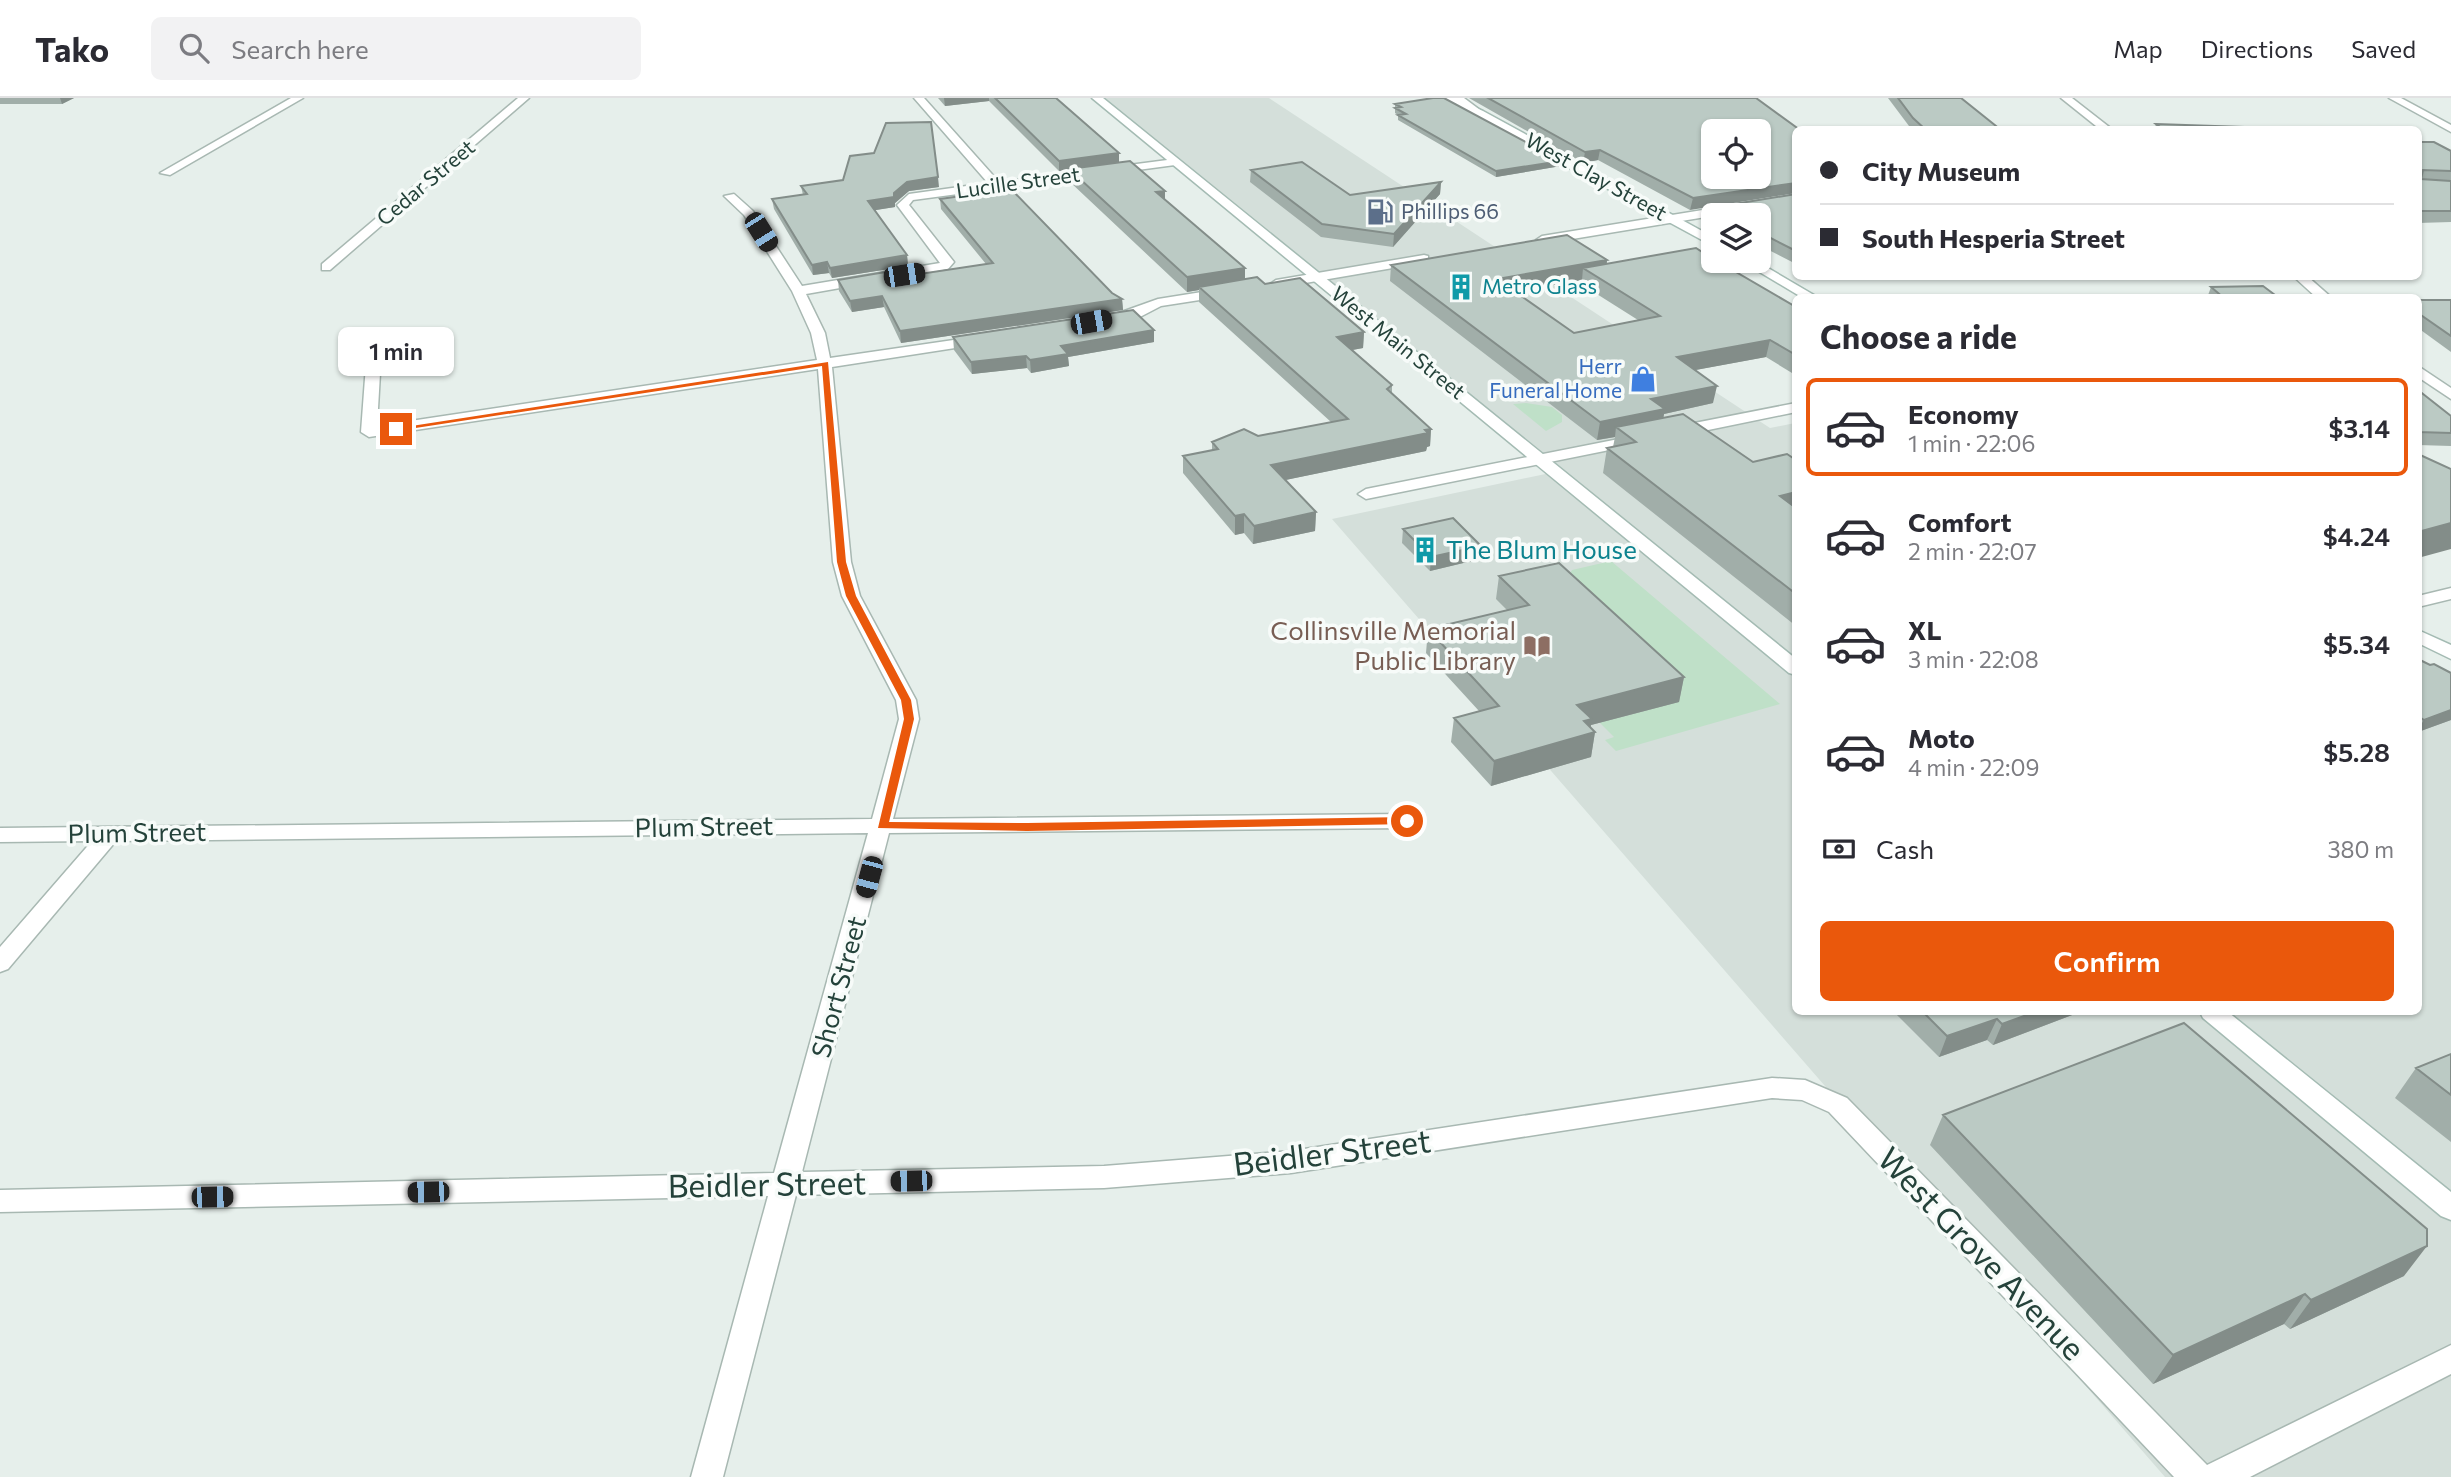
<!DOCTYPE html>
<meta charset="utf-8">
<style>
body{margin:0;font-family:Commissioner,sans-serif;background:#f2f2f3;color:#2b2b33;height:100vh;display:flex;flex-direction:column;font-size:26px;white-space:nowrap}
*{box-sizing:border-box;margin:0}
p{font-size:23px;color:#7c7c81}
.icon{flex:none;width:38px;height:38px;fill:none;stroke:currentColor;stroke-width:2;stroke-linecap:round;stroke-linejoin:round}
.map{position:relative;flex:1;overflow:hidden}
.sheet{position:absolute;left:1792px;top:196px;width:630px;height:721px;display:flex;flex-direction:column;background:#fff;border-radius:10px;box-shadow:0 2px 5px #0004}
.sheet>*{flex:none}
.top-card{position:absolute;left:1792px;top:28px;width:630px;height:154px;border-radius:10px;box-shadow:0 2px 5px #0004;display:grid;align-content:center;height:154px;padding:0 28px;background:#fff}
.controls{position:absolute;left:1701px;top:21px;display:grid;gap:14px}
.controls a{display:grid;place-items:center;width:70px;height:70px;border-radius:10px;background:#fff;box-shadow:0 2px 5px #0004;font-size:35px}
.end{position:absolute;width:32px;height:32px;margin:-16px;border:9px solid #ea580c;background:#fff;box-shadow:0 0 0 4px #fff}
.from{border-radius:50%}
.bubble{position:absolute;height:49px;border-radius:10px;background:#fff;box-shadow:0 2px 5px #0004;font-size:23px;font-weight:600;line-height:49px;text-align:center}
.car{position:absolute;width:21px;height:42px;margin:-21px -10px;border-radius:9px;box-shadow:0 0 5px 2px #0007;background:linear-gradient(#222 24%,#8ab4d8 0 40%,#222 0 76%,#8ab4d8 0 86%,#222 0)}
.top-card b{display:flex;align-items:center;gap:24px;height:66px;font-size:26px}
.top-card b+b{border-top:2px solid #e1e1e2}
.top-card i{width:18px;height:18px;background:#2b2b33}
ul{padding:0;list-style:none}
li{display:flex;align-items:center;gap:21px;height:98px;margin:0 14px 10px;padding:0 14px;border:4px solid transparent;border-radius:10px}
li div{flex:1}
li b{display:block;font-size:26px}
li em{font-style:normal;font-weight:600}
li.current{border-color:#ea580c}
li>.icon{width:63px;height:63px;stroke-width:1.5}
h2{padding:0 28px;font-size:32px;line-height:84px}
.pay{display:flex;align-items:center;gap:18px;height:77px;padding:0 28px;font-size:26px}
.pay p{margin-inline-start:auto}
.action{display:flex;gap:14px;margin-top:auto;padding:14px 28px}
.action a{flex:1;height:80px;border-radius:10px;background:#ea580c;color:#fff;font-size:28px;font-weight:600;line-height:80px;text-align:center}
header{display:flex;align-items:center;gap:42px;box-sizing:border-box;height:98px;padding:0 35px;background:#fff;border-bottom:2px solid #e1e1e2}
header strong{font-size:33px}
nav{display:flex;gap:38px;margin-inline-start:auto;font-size:24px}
.search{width:490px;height:63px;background:#f2f2f3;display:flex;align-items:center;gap:18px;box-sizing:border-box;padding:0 24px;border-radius:10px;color:#7c7c81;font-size:26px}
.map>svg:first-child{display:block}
.built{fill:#d4dfda}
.green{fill:#bfe0c8}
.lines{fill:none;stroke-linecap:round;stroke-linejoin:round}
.minor-casing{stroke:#a8b8b2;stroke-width:3}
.tertiary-casing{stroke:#a8b8b2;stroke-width:3}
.secondary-casing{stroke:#a4bbb3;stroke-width:3}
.minor{fill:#fff;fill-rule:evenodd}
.tertiary{fill:#fff;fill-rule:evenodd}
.secondary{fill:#fff;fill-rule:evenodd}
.wall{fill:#a1aea9;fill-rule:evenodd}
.shaded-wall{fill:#838d89}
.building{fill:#bbcac4;stroke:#838d89;stroke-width:2;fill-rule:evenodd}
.route{fill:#ea580c}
.labels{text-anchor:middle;stroke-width:7;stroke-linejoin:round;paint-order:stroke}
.far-street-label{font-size:21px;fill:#24423a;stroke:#f7fbf9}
.far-service-label{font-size:21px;fill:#4e5e75;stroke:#f7fbf9;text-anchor:start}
.far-culture-label{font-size:21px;fill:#0d838f;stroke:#f7fbf9;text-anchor:start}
.far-shop-label{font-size:21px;fill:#366cbe;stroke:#f7fbf9;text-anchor:end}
.culture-label{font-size:26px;fill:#0d838f;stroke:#f7fbf9;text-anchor:start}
.education-label{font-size:26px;fill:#785e54;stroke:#f7fbf9;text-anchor:end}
.street-label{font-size:26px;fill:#24423a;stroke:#f7fbf9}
.near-street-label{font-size:32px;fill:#24423a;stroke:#f7fbf9}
</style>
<header>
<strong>Tako</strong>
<div class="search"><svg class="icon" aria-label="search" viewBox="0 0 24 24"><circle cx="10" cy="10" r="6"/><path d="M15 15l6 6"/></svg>Search here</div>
<nav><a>Map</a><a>Directions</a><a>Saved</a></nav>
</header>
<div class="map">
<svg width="2451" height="1379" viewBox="0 0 2451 1379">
<rect width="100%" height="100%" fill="#e6efeb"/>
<path class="built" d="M1096,0H1269L1770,330L1795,325L1796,914H2418L2419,571L2451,589V1379H2165L1332,421L1555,374Z"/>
<path class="green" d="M1526,305L1552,309L1562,317V324L1546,333L1513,306Z
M1611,463L1780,606L1616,653L1605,642L1614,639L1595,620L1622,619L1678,603L1569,477L1572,472Z"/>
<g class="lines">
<g class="minor-casing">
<path id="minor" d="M291,0H303L170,77L160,75Z
M518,0H529L330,172H322V166Z
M914,0H924L999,84L1175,61L1180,64L1175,67L913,102L909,107L954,164L948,171L806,196L825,235L830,260L981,238L988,242L981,246L832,269L851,464L860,498L916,602L919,621L893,721L1407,716L1418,723L1407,730L889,735L802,1074L1104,1068L1291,1053L1772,980L1805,982L1847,1000L2207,1367L2451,1247V1276L2250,1379H2174L1829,1014L1802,1002L1772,1000L1291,1075L1104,1090L796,1097L723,1379H691L768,1098L0,1114V1092L774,1075L868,735L116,743L8,871L0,874V849L92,743L0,744V730L872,721L899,621L896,602L842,498L833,464L818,271L369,339L361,334L368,240L375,236L382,240L377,328L817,262L811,235L792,193L744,117L724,98L734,96L753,113L802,188L940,165L897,107L909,96L988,85Z
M2061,0H2072L2113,32H2101Z
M2389,0H2401L2451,27V34Z
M1796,97V104L1542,146L1536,142L1542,138Z
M1424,157L1428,158V164L1276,190L1270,186L1276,182Z
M2293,178H2307L2332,200H2317Z
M1227,190L1233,194L1232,197L1161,208L1138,220L1109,225L1102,221L1158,201Z
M2418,268L2451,290V301L2418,279Z
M1796,305V314L1674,339L1666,334L1674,329Z
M1639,337L1647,342L1644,345L1366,401L1358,396L1366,391Z
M2451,490V501L2418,509V498Z"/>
</g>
<g class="tertiary-casing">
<path id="tertiary" d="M1452,0H1464L1484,15L1475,17Z"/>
</g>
<g class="secondary-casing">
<path id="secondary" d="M1092,0H1103L1796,561V577L1789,575Z
M1440,0H1453L1483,13L1713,139V148Z
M1741,163H1756L1819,200H1803Z
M2418,532L2451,547V561L2418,545Z
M2200,914H2228L2451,1094V1122L2441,1118L2203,920Z"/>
</g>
<use href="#minor" class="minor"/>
<use href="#tertiary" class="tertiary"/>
<use href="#secondary" class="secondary"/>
</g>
<path class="wall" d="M0,0H74L62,6H0Z
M938,0H1056L1119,64L1165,93V102L1245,181L1265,186L1364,234L1363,250L1352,252L1392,287V295L1431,331L1430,348L1427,349L1426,353L1285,382L1316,414L1315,433L1253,446L1244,435L1235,437L1183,375V358L1212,352V344L1258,338L1331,324L1199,204V192L1187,194L1070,84L1069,72L1059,73L989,3L945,8Z
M1469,0H1756L1690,112L1598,62L1583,65Z
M1852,0H1961L2001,32H1912L1888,0Z
M1395,6L1561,68L1496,79L1398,22V17L1395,15Z
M2156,26L2247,32H2154Z
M2418,44L2451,53V124L2418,125Z
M1251,72L1350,97L1441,84L1440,96L1393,149L1321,139L1250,84Z
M843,82L939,89L909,93L895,105V109L875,112L907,157L908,168L832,180L829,175L813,177L774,111L772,101L803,97L801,88Z
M1796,96V166L1759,147V117H1713V124L1708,121L1710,110Z
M940,101L1112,195L1122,201L1123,212L901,245L884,209L852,214L839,193L838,182L920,176L986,166L941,111Z
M1607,162V166L1796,209V274L1792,275L1766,259L1695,272L1713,305L1664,316L1663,320L1753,364L1796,362V528L1603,375L1607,350L1613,349L1615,339L1597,342L1390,183L1391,167ZM1582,182L1581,186L1638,222L1574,235L1515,194Z
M2211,189L2279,200H2207Z
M2418,202H2451V254L2418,230Z
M953,239L1154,244L1068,259L1069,268L1031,275L1027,270L972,276L954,252Z
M2418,292L2451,318V348L2418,347Z
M1403,431L1481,448L1480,461L1430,473L1402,445Z
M1499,478L1684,579L1679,604L1591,627L1590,629L1595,634L1591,659L1491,688L1451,644L1454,620L1479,613L1426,555L1428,531L1507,512L1496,501Z
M2418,561L2430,567L2451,575V622L2418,634Z
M1894,914H2080L1993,947L1987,942L1939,959Z
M2451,956V1044L2395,1000L2416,970Z
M1943,1017L2404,1178L2290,1231L2284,1226L2153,1286L1930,1047Z"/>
<path class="shaded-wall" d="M60,0H74L62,6Z
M944,0H989V3L945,8Z
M1600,52L1598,62L1583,65L1585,54Z
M1119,55V66L1069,71V72L1059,73V63Z
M1561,63V68L1496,79V73Z
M938,79L939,89L909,93L895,105V109L870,113L868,103L894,95L907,84Z
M1441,84L1440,96L1393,149L1394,136Z
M1796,85V95L1690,112L1693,100Z
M1165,93V106L1156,94Z
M907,157L908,168L832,180L830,170Z
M1607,162L1605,178L1583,170L1582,182L1495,197L1497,181Z
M827,164L829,175L813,177L812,167Z
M1245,170V184L1199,189V192L1187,194V179Z
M882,198L884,209L852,214L850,203Z
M1122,201L1123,212L901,245L900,233Z
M1154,232V244L1068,259L1069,268L1031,275L1030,262L1061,248Z
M1364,234L1363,250L1336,255L1337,239Z
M1770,242L1766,259L1674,276L1677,259Z
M1026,258L1027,270L972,276L971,264Z
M1796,261V274L1792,275Z
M1717,288L1713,305L1664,316L1662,329H1616L1615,339L1597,342L1600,324L1651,301Z
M1431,331L1430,348L1427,349L1426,353L1271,385V367Z
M1796,394V418L1780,398Z
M1316,414L1315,433L1253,446L1254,428Z
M1244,416V435L1235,437V418Z
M2451,425V451L2418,460V434Z
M1481,448L1480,461L1430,473L1431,459Z
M1684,579L1679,604L1591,627L1589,636L1595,634L1591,659L1491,688L1494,663L1577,607Z
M2451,612V622L2418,634V631L2424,622Z
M2035,914H2080L1993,947L2002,926Z
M1997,921L1987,942L1939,959L1947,938Z
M2427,1148L2404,1178L2290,1231L2311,1202Z
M2305,1196L2284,1226L2153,1286L2173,1257Z"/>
<path class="building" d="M995,0H1056L1119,55L1059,63Z
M1433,0H1444L1561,63L1496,73L1398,17L1406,16L1395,10L1401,9L1395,6Z
M1488,0H1756L1800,32H1796V85L1693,100L1600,52L1585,54ZM1713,33H1759V79H1713Z
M1898,0H1961L2001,32H1926L1913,20Z
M931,24L938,79L907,84L894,95V99L868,103L907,157L830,170L827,164L812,167L772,101L807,96L801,88L843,82L850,58L874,55L886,25Z
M2156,26L2244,29L2247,32H2164Z
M2418,44H2434L2451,53V73L2423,72L2421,81L2451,83V113H2418Z
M1130,63L1165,93L1156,94L1245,170L1187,179L1069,71Z
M1302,64L1350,97L1441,84L1394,136L1322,126L1251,72Z
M1011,91L1112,195L1122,201L900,233L882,198L850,203L838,182L915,169L920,176L993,165L940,101Z
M1796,96V153L1759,134V117H1726L1710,110Z
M1567,137L1607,162L1497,181L1574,235L1660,218L1583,170L1696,150L1713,161V163H1717L1796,209V257L1770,242L1677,259L1717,288L1651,301L1665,311L1600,324L1391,167Z
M1257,179L1265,186L1300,180L1364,234L1337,239L1392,287L1387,291L1431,331L1425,332L1428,335L1271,367L1316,414L1254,428L1244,416L1235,418L1183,358L1218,351L1212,344L1244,331L1258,338L1348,321L1199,189Z
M2263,188L2279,200H2224L2211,189Z
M2418,202H2451V238L2418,215Z
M1133,212L1154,232L1061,248L1068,256L1030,262L1026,258L971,264L953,239Z
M2418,292L2451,318V335L2418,334Z
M1683,316L1753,364L1787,356L1796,362V394L1780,398L1796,410V496L1607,350L1636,344L1616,329Z
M2418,356L2451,371V425L2418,434Z
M1453,420L1481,448L1431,459L1403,431Z
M1559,465L1684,579L1577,607L1592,621L1584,623L1595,634L1494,663L1454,620L1499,608L1428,531L1529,507L1499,478Z
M2418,561L2430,567L2434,566L2451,575V612L2424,622L2418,618Z
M1923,914H2035L2002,926L1997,921L1947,938Z
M2184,925L2427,1131V1148L2311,1202L2305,1196L2173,1257L1943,1017Z
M2451,956V997L2416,970Z"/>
<path class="route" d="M828,264L846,464L856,498L911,602L914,621L889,724L1027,725L1407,719L1411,720V726L1027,733L878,730L904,621L901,602L846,498L837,464L822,268L396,333L392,331Z"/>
<defs>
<g id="fuel-bare" transform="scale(2.1)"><path d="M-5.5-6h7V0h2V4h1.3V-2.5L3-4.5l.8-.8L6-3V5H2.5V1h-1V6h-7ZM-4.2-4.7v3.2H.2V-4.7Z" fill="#5c6f8a" stroke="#f7fbf9" stroke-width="2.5" paint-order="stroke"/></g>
<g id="building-bare" transform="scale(2.1)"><path d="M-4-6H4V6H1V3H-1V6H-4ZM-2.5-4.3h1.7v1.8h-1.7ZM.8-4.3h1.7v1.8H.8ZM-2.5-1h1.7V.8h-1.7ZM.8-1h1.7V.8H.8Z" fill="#0f9aa8" stroke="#f7fbf9" stroke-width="2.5" paint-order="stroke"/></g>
<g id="shop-bare" transform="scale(2.1)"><path d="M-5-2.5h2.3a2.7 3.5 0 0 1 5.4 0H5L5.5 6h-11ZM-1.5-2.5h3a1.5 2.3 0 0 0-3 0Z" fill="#3f7fe0" stroke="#f7fbf9" stroke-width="2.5" paint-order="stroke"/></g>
<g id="library-bare" transform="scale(2.1)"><path d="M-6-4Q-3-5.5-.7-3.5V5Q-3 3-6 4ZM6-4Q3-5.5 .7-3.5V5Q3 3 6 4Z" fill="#8d6e63" stroke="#f7fbf9" stroke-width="2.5" paint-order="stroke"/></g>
</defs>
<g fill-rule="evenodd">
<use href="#fuel-bare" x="1380" y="114"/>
<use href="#building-bare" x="1461" y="189"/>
<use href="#shop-bare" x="1643" y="281"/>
<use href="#building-bare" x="1425" y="452"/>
<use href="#library-bare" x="1537" y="548"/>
</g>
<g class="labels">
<g class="far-street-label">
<text transform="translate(1596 79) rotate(29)" y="7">West Clay Street</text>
<text transform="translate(426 85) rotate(-40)" y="7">Cedar Street</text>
<text transform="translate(1018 85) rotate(-8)" y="7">Lucille Street</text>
<text transform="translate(1398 245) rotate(39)" y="7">West Main Street</text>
</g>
<g class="far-service-label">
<text x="1401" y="121">Phillips 66</text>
</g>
<g class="far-culture-label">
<text x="1482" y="196">Metro Glass</text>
</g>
<g class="far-shop-label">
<text x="1622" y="276">Herr<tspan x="1622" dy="24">Funeral Home</tspan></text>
</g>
<g class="culture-label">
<text x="1446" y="461">The Blum House</text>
</g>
<g class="education-label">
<text x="1516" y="542">Collinsville Memorial<tspan x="1516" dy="30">Public Library</tspan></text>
</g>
<g class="street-label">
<text transform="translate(704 729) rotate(-1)" y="9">Plum Street</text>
<text transform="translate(137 735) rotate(-1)" y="9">Plum Street</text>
<text transform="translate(839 889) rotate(-75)" y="9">Short Street</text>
</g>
<g class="near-street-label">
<text transform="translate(1332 1055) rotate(-7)" y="11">Beidler Street</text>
<text transform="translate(767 1087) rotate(-1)" y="11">Beidler Street</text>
<text transform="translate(1981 1156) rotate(46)" y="11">West Grove Avenue</text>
</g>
</g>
</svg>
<div class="controls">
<a><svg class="icon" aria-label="locate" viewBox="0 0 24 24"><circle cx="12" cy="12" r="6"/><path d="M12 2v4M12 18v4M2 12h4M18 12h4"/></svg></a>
<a><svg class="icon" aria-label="layers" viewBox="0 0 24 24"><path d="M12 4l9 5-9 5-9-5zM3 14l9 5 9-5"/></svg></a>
</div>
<i class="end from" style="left:1407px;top:723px"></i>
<i class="end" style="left:396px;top:331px"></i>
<div class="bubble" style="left:338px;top:229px;width:116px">1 min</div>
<i class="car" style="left:761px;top:134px;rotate:148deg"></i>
<i class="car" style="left:904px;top:177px;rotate:81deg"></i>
<i class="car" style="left:1091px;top:224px;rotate:80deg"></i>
<i class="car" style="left:869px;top:779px;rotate:195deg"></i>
<i class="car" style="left:911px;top:1083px;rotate:269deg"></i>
<i class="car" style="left:428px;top:1094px;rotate:269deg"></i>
<i class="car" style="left:212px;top:1099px;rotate:89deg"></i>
<div class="top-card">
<b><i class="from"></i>City Museum</b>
<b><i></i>South Hesperia Street</b>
</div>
<section class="sheet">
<h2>Choose a ride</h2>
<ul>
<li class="current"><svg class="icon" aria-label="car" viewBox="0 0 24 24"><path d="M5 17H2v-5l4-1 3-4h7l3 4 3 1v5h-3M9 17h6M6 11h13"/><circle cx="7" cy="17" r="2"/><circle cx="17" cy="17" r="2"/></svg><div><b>Economy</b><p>1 min · 22:06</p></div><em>$3.14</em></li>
<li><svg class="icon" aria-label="car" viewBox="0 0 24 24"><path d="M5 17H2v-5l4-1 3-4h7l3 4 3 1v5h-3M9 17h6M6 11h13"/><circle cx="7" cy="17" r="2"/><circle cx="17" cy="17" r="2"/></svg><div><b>Comfort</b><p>2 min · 22:07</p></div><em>$4.24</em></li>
<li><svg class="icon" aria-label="car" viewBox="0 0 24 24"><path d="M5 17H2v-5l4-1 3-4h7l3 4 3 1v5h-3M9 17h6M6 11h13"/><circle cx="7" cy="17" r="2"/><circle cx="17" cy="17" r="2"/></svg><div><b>XL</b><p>3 min · 22:08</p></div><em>$5.34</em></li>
<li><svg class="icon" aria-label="car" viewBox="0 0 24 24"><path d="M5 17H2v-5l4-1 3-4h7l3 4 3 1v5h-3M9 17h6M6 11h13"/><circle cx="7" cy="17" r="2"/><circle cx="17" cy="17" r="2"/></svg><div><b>Moto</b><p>4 min · 22:09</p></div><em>$5.28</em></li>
</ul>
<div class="pay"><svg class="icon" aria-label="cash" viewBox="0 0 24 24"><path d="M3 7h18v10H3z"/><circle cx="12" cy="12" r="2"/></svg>Cash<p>380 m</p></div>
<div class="action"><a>Confirm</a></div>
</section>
</div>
